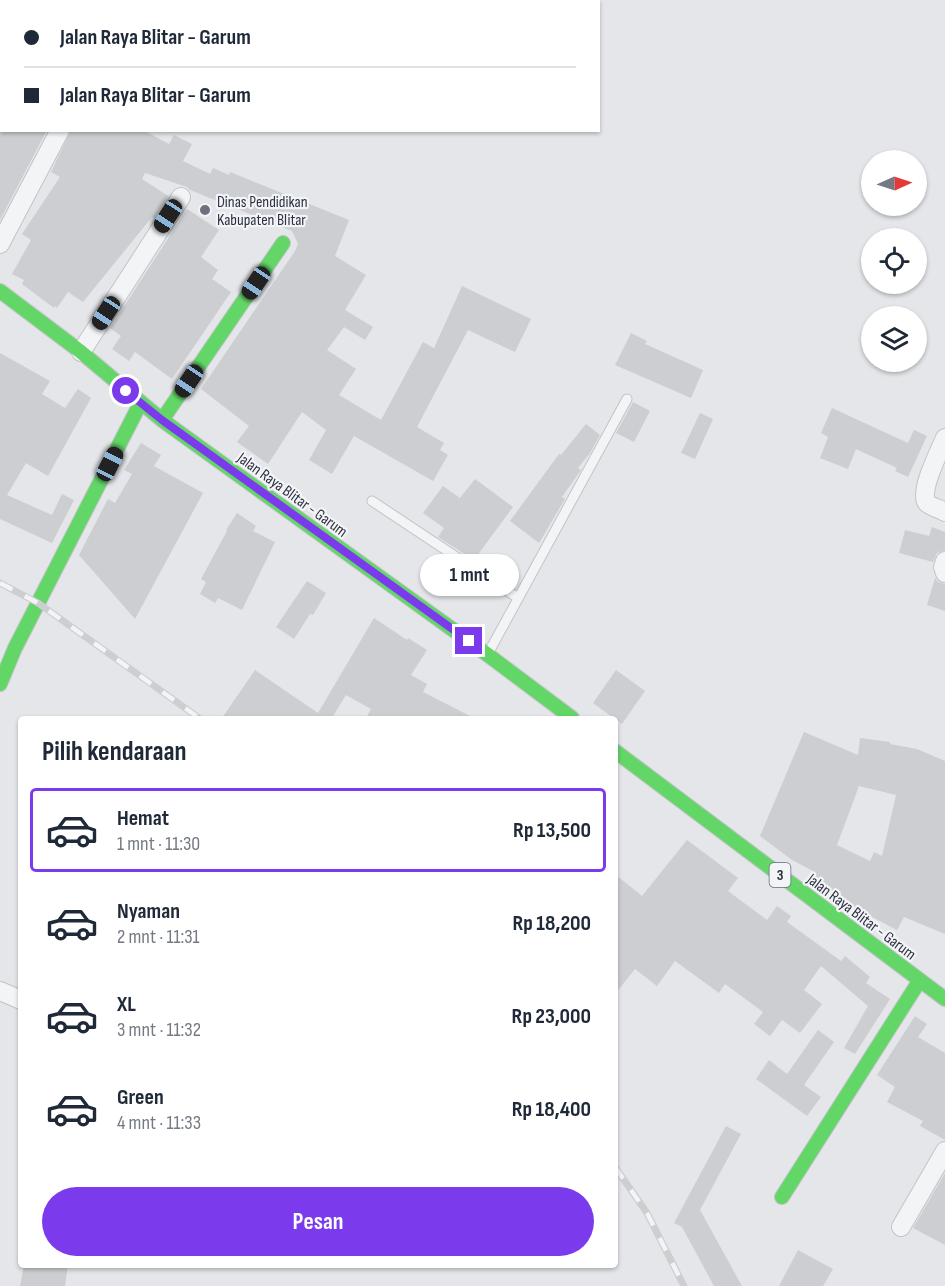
<!DOCTYPE html>
<html lang="id">
<meta charset="utf-8">
<style>
body{margin:0;font-family:"Sofia Sans Condensed",sans-serif;background:#f2f2f3;color:#1f2937;height:100vh;display:flex;flex-direction:column;font-size:22px;white-space:nowrap}
*{box-sizing:border-box;margin:0}
p{font-size:20px;color:#747a83}
.icon{flex:none;width:33px;height:33px;fill:none;stroke:currentColor;stroke-width:2;stroke-linecap:round;stroke-linejoin:round}
.map{position:relative;flex:1;overflow:hidden}
.drawer{position:absolute;left:18px;top:716px;width:600px;height:552px;display:flex;flex-direction:column;background:#fff;border-radius:6px;box-shadow:0 2px 4px #0004}
.drawer>*{flex:none}
.top-card{position:absolute;left:0px;top:0px;width:600px;height:132px;box-shadow:0 2px 4px #0004;display:grid;align-content:center;height:132px;padding:0 24px;background:#fff}
.needle{width:39px;rotate:87deg}
.tools{position:absolute;left:861px;top:150px;display:grid;gap:12px}
.tools a{display:grid;place-items:center;width:66px;height:66px;border-radius:50%;background:#fff;box-shadow:0 2px 4px #0004;font-size:30px}
.end{position:absolute;width:27px;height:27px;margin:-14px;border:8px solid #7c3aed;background:#fff;box-shadow:0 0 0 3px #fff}
.from{border-radius:50%}
.bubble{position:absolute;height:42px;border-radius:21px;background:#fff;box-shadow:0 2px 4px #0004;font-size:20px;font-weight:700;line-height:42px;text-align:center}
.car{position:absolute;width:18px;height:36px;margin:-18px -9px;border-radius:8px;box-shadow:0 0 4px 2px #0007;background:linear-gradient(#222 24%,#8ab4d8 0 40%,#222 0 76%,#8ab4d8 0 86%,#222 0)}
.top-card b{display:flex;align-items:center;gap:21px;height:57px;font-size:22px}
.top-card b+b{border-top:2px solid #e0e1e3}
.top-card i{width:15px;height:15px;background:#1f2937}
ul{padding:0;list-style:none}
li{display:flex;align-items:center;gap:18px;height:84px;margin:0 12px 9px;padding:0 12px;border:3px solid transparent;border-radius:6px}
li div{flex:1}
li b{display:block;font-size:22px}
li em{font-style:normal;font-weight:700}
li.current{border-color:#7c3aed}
li>.icon{width:54px;height:54px;stroke-width:1.5}
h2{padding:0 24px;font-size:27px;line-height:72px}
.action{display:flex;gap:12px;margin-top:auto;padding:12px 24px}
.action a{flex:1;height:69px;border-radius:36px;background:#7c3aed;color:#fff;font-size:24px;font-weight:700;line-height:69px;text-align:center}
.map>svg:first-child{display:block}
.building{fill:#ccced1;fill-rule:evenodd}
.lines{fill:none;stroke-linecap:round;stroke-linejoin:round}
.lane-casing{stroke:#c2c4c7;stroke-width:11}
.street-casing{stroke:#c2c4c7;stroke-width:20}
.fast-casing{stroke:#c2c4c7;stroke-width:16}
.lane{stroke:#f3f4f5;stroke-width:9}
.street{stroke:#f3f4f5;stroke-width:18}
.fast{stroke:#63d668;stroke-width:14}
.rail-casing{stroke:#cdced0;stroke-width:7}
.rail{stroke:#f2f4f7;stroke-width:4.5;stroke-dasharray:14;stroke-linecap:butt}
.route{stroke:#7c3aed;stroke-width:8}
.poi-dot{fill:#6c717c;stroke:#f2f4f7;stroke-width:2}
.labels{text-anchor:middle;stroke-width:4.5;stroke-linejoin:round;paint-order:stroke}
.shield{fill:#f2f4f7;stroke:#676c78;stroke-width:1.5}
.shield-label{font-size:15px;font-weight:bold;fill:#2c3241}
.poi-label{font-size:16px;fill:#2c3241;stroke:#f2f4f7;text-anchor:start}
.street-label{font-size:16px;fill:#2c3241;stroke:#f2f4f7}
</style>
<div class="map">
<svg width="945" height="1286" viewBox="0 0 945 1286">
<rect width="100%" height="100%" fill="#e4e6e9"/>
<path class="building" d="M0,130H47L0,220Z
M71,130H143L169,144L174,135L192,144L183,161L210,174L213,168L229,175L230,172L349,220L335,256L366,275L345,310L373,327L365,340L344,327L327,350L356,369L339,395L381,420L423,342L434,348L462,286L531,319L515,352L468,330L417,427L444,443L440,450L448,455L433,481L354,436L332,474L309,460L326,430L302,412L268,464L237,442L249,426L201,389L295,251L298,244L292,231L190,190L187,187L145,173L142,179L168,196L154,218L152,217L83,302L68,292L57,308L55,306L54,308L22,284L24,280L12,274L31,240L22,234L60,177L51,172Z
M187,209L219,230L201,257L218,270L212,279L231,292L172,379L135,352L129,361L112,349L121,336L110,328Z
M631,333L647,341L645,344L703,370L691,398L615,365Z
M0,353L50,381L42,394L65,408L78,389L91,398L48,476L26,463L7,495L52,515L62,494L74,500L52,543L0,519Z
M633,402L650,411L634,442L616,433Z
M832,408L908,443L914,430L927,436L908,477L895,471L897,468L856,449L848,469L820,458L828,437L821,433Z
M700,413L713,419L695,459L681,453Z
M586,424L600,435L590,453L578,468L581,470L562,497L565,499L539,543L510,521L559,454L561,455Z
M141,443L161,455L154,466L203,493L135,619L79,555L108,499L115,503L132,474L124,470Z
M475,479L513,507L474,560L438,537L444,528L423,513L443,486L460,498Z
M237,513L256,526L253,531L275,542L242,610L218,598L215,603L200,594L206,582L201,579L227,531L226,530Z
M932,527L945,532V550L937,553L933,562L899,553L905,530L929,536Z
M935,578L938,582L945,584V611L927,605Z
M307,581L326,593L313,615L310,614L294,639L276,627Z
M374,618L407,640L408,638L427,650L411,675L427,684L423,692L474,718H366L371,709L346,695L332,718H222L255,670L318,713Z
M616,670L645,691L622,724L593,703Z
M804,732L858,755L860,738L890,742V744L917,749L945,761V934L904,917L897,930L857,909L811,875L813,871L792,860L760,836ZM859,786L896,795L882,856L874,852L870,861L837,845Z
M687,840L738,878L728,891L767,920L777,906L791,916L787,922L841,961L845,956L870,977L866,983L890,999L855,1054L844,1048L868,1006L821,966L804,990L822,1004L800,1033L782,1020L770,1036L754,1024L763,1012L725,984L719,993L675,961L657,986L635,969L615,994V874L642,896Z
M915,1016L927,1024L918,1037L945,1053V1140L920,1126L923,1121L887,1102L895,1087L877,1075Z
M818,1030L834,1042L804,1085L821,1097L807,1116L756,1079L769,1060L787,1074Z
M726,1126L741,1134L700,1210L742,1286H714L682,1227L674,1223Z
M945,1173V1245L913,1228Z
M798,1250L833,1269L823,1286H779Z
M24,1264H68L65,1286H20Z"/>
<g class="lines">
<g class="lane-casing">
<path id="lane" d="M372,501L518,598
M490,650L627,399"/>
</g>
<g class="street-casing">
<path id="street" d="M121,2L122,0
M0,244L60,130
M81,352L181,197
M945,438C940,450 918,493 927,503C931,507 940,509 945,512
M945,561L943,567L945,573
M0,991L21,1000
M901,1227L945,1151"/>
</g>
<g class="fast-casing">
<path id="fast" d="M0,291L81,352L162,420L488,655L572,718
M162,420L283,243
M0,684L15,648L140,404
M615,751L945,999
M782,1197L920,980"/>
</g>
<use href="#lane" class="lane"/>
<use href="#street" class="street"/>
<use href="#fast" class="fast"/>
<g class="rail-casing">
<path id="rail" d="M0,583L38,603L199,718
M615,1167L647,1213L684,1286"/>
</g>
<use href="#rail" class="rail"/>
</g>
<g class="lines">
<path class="route" d="M126,391L162,420L469,641"/>
</g>
<circle class="poi-dot" cx="205" cy="210" r="6"/>
<g class="labels">
<rect class="shield" x="769.5" y="863" width="21" height="24" rx="4.5"/>
<g class="shield-label">
<text x="780" y="880">3</text>
</g>
<g class="poi-label">
<text x="217" y="207">Dinas Pendidikan<tspan x="217" dy="18">Kabupaten Blitar</tspan></text>
</g>
<g class="street-label">
<text transform="translate(293 494) rotate(36)" y="6">Jalan Raya Blitar - Garum</text>
<text transform="translate(862 916) rotate(37)" y="6">Jalan Raya Blitar - Garum</text>
</g>
</g>
</svg>
<div class="tools">
<a><svg class="needle" viewBox="-14 -14 28 28"><path d="M0-13l5 13h-10z" fill="#e53935"/><path d="M0 13l5-13h-10z" fill="#747a83"/></svg></a>
<a><svg class="icon" aria-label="locate" viewBox="0 0 24 24"><circle cx="12" cy="12" r="6"/><path d="M12 2v4M12 18v4M2 12h4M18 12h4"/></svg></a>
<a><svg class="icon" aria-label="layers" viewBox="0 0 24 24"><path d="M12 4l9 5-9 5-9-5zM3 14l9 5 9-5"/></svg></a>
</div>
<i class="end from" style="left:126px;top:391px"></i>
<i class="end" style="left:469px;top:641px"></i>
<div class="bubble" style="left:420px;top:554px;width:99px">1 mnt</div>
<i class="car" style="left:168px;top:216px;rotate:213deg"></i>
<i class="car" style="left:256px;top:283px;rotate:214deg"></i>
<i class="car" style="left:106px;top:313px;rotate:213deg"></i>
<i class="car" style="left:189px;top:381px;rotate:214deg"></i>
<i class="car" style="left:110px;top:464px;rotate:27deg"></i>
<div class="top-card">
<b><i class="from"></i>Jalan Raya Blitar - Garum</b>
<b><i></i>Jalan Raya Blitar - Garum</b>
</div>
<section class="drawer">
<h2>Pilih kendaraan</h2>
<ul>
<li class="current"><svg class="icon" aria-label="car" viewBox="0 0 24 24"><path d="M5 17H2v-5l4-1 3-4h7l3 4 3 1v5h-3M9 17h6M6 11h13"/><circle cx="7" cy="17" r="2"/><circle cx="17" cy="17" r="2"/></svg><div><b>Hemat</b><p>1 mnt · 11:30</p></div><em>Rp 13,500</em></li>
<li><svg class="icon" aria-label="car" viewBox="0 0 24 24"><path d="M5 17H2v-5l4-1 3-4h7l3 4 3 1v5h-3M9 17h6M6 11h13"/><circle cx="7" cy="17" r="2"/><circle cx="17" cy="17" r="2"/></svg><div><b>Nyaman</b><p>2 mnt · 11:31</p></div><em>Rp 18,200</em></li>
<li><svg class="icon" aria-label="car" viewBox="0 0 24 24"><path d="M5 17H2v-5l4-1 3-4h7l3 4 3 1v5h-3M9 17h6M6 11h13"/><circle cx="7" cy="17" r="2"/><circle cx="17" cy="17" r="2"/></svg><div><b>XL</b><p>3 mnt · 11:32</p></div><em>Rp 23,000</em></li>
<li><svg class="icon" aria-label="car" viewBox="0 0 24 24"><path d="M5 17H2v-5l4-1 3-4h7l3 4 3 1v5h-3M9 17h6M6 11h13"/><circle cx="7" cy="17" r="2"/><circle cx="17" cy="17" r="2"/></svg><div><b>Green</b><p>4 mnt · 11:33</p></div><em>Rp 18,400</em></li>
</ul>
<div class="action"><a>Pesan</a></div>
</section>
</div>
